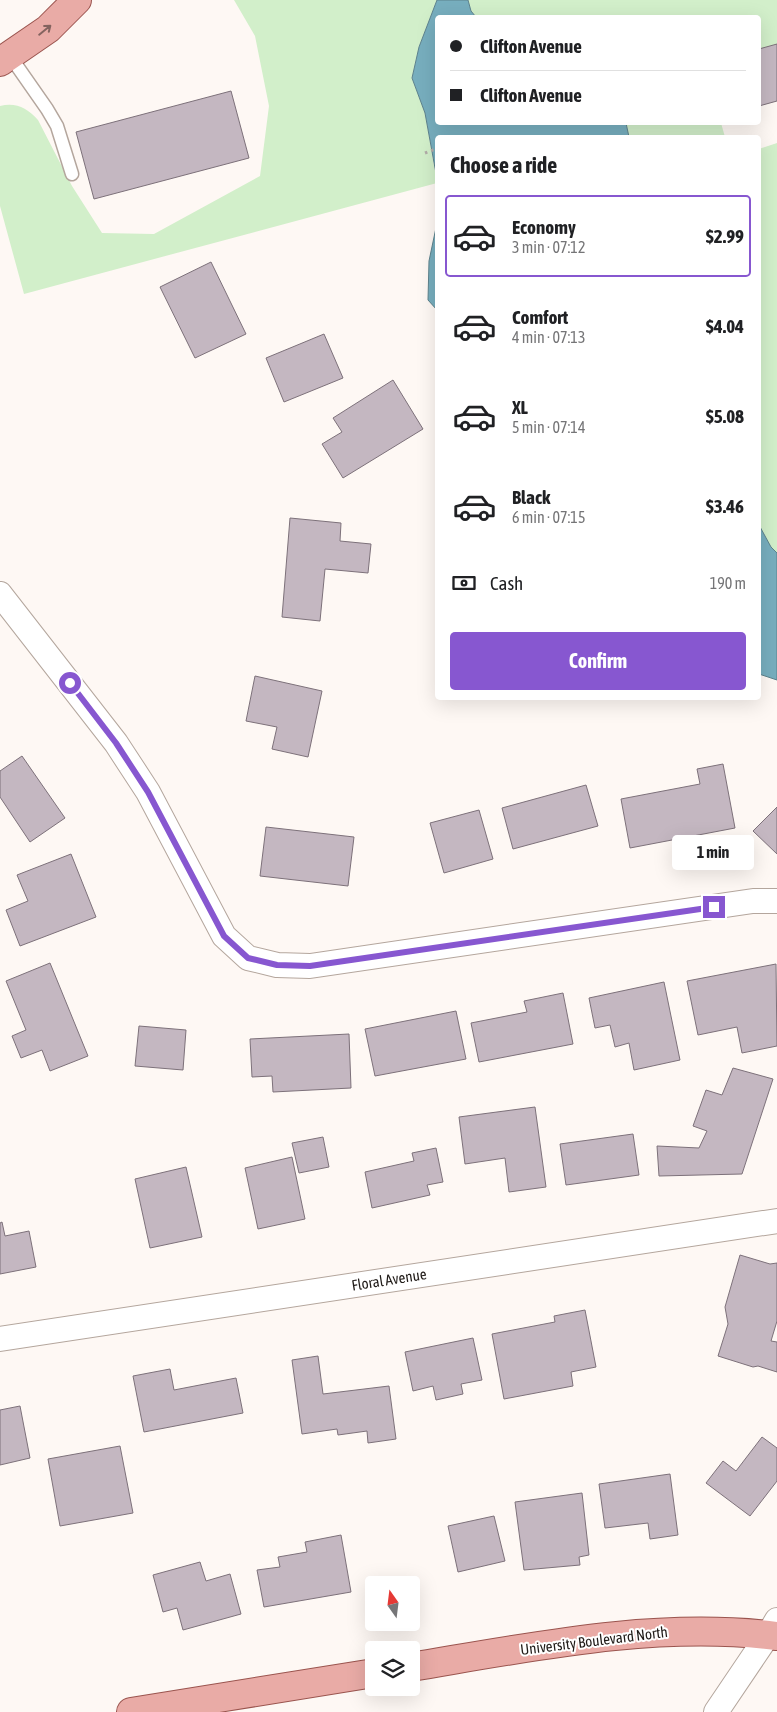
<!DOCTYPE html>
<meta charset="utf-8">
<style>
body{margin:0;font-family:"Asap Condensed",sans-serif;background:#f2f2f2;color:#202124;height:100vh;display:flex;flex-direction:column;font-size:19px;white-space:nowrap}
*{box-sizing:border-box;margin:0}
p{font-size:16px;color:#757577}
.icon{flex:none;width:28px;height:28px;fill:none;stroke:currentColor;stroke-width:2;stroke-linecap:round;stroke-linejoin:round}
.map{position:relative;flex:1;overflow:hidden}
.side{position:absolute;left:435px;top:135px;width:326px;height:565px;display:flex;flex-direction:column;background:#fff;border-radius:5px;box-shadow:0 5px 20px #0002}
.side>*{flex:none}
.banner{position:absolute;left:435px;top:15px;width:326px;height:110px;border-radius:5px;box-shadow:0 5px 20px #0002;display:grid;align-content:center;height:110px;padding:0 15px;background:#fff}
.needle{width:32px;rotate:346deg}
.buttons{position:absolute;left:365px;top:1576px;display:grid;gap:10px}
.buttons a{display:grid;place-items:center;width:55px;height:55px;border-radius:5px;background:#fff;box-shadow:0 5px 20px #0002;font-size:25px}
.end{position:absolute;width:22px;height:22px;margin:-11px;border:6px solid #8757d0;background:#fff;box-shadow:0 0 0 2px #fff}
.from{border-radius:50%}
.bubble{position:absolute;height:35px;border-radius:5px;background:#fff;box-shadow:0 5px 20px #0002;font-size:16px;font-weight:700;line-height:35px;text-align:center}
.banner b{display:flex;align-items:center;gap:18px;height:48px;font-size:19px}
.banner b+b{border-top:1px solid #e0e0e0}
.banner i{width:12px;height:12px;background:#202124}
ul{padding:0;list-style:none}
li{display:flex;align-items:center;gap:15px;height:82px;margin:0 10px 8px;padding:0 5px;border:2px solid transparent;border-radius:5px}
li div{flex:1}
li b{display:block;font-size:19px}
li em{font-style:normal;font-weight:700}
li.selected{border-color:#8757d0}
li>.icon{width:45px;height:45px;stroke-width:1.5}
h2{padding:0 15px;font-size:22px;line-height:60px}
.pay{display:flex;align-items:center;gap:12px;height:55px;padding:0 15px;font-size:19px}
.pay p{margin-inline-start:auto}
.cta{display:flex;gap:10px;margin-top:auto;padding:10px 15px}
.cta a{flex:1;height:58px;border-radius:5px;background:#8757d0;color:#fff;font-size:20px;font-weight:700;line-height:58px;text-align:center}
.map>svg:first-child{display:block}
.green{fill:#d2efca}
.water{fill:#77aebe;stroke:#5d828c}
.building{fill:#c4b7c1;stroke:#7d717a}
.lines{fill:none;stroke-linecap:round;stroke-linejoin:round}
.service-casing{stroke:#b4a69d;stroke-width:15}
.minor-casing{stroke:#b4a69d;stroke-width:26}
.primary-casing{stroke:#9a544e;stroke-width:30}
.path{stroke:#b2aca8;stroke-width:3;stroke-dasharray:2.5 4;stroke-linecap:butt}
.service{stroke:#fff;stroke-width:12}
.minor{stroke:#fff;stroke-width:24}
.primary{stroke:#e9aba6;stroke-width:28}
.oneway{stroke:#84635f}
.route{stroke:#8757d0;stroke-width:6}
.labels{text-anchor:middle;stroke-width:4;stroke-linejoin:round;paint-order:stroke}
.street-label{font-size:15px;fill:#201b18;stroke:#fff}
</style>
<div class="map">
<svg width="777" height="1712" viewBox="0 0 777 1712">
<rect width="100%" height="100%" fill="#fef8f4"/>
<path class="green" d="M234,0H437L419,47L412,78L425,113L437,183L24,294L0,206V106C16,102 27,108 38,120L72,186L102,233L154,234L260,176L269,106L255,36Z
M468,0H777V49L759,55V18L476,17L471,11Z
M626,123H721L725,137H629Z
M777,143V553L771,547L759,525V149Z"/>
<path class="water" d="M437,0H468L471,11L476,17L438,18V122L626,123L629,137L438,138L437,179L425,113L412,78L419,47Z
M437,204V310L428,300L429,261L437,223Z
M759,525L771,547L777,553V680L759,674Z"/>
<path class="building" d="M777,44V101L759,106V49Z
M231,91L249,158L94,199L76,132Z
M211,262L246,334L195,358L160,287Z
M324,334L343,378L284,402L266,358Z
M393,380L423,429L343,478L322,444L342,432L333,418Z
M290,518L341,523L340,541L371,544L368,573L325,569L320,621L282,617Z
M255,676L322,691L308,757L272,749L277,727L246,721Z
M22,756L65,818L30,842L0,797V771Z
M723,764L735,828L630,848L621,799L700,784L697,769Z
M586,785L598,826L513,849L502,808Z
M777,807V854L753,831Z
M479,810L493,859L444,873L430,823Z
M266,827L354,837L348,886L260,876Z
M71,854L96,917L20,946L6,910L28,901L17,875Z
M50,963L88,1056L50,1071L42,1050L21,1058L12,1036L26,1030L6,981Z
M776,964L777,1046L742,1053L737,1027L698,1035L687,981Z
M664,982L680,1060L634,1070L629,1043L615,1047L610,1025L595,1028L589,998Z
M563,993L573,1044L479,1062L471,1023L527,1012L524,1001Z
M456,1011L466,1059L375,1076L365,1029Z
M139,1026L186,1030L183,1070L135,1066Z
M349,1034L351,1088L273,1092L272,1076L252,1077L250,1039Z
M733,1068L773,1079L742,1174L659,1176L657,1146L699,1148L707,1131L693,1126L706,1090L722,1095Z
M535,1107L546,1187L509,1192L505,1158L465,1164L459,1117Z
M633,1134L639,1175L566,1185L560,1144Z
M323,1137L329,1167L299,1173L292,1143Z
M436,1148L443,1182L427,1185L430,1195L372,1208L365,1172L414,1161L412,1153Z
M292,1157L305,1219L258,1229L245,1168Z
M186,1167L202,1237L150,1248L135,1179Z
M2,1222L5,1236L29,1231L36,1267L0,1274V1223Z
M740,1255L770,1264L777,1263V1321L771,1341L777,1342V1372L758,1366L753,1367L718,1356L728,1324L725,1307Z
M585,1310L596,1367L571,1372L573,1386L504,1399L492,1334L555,1322L554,1316Z
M473,1338L482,1380L461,1384L463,1394L436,1400L433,1386L413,1391L405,1352Z
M318,1356L323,1394L389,1386L396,1439L368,1443L367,1431L338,1435L337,1429L302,1434L292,1360Z
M170,1369L174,1390L236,1378L243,1413L144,1432L133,1376Z
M20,1406L30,1458L0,1465V1410Z
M762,1437L777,1448V1481L750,1516L706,1483L723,1461L736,1471Z
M120,1446L133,1513L60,1526L48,1459Z
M670,1474L678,1535L650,1539L648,1523L605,1528L599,1484Z
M582,1493L589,1555L579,1557L580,1565L524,1570L515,1502Z
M494,1516L505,1561L458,1572L448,1526Z
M341,1535L351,1592L264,1607L257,1570L280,1567L278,1557L307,1552L305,1542Z
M200,1562L206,1581L230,1574L241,1614L183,1630L177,1608L163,1612L153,1575Z"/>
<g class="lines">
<g class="service-casing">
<path id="service" d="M10,56L47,109L57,126L72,174"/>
</g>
<g class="minor-casing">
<path id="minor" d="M0,594L116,743L148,792L224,936L248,958L277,965L310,966L753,901H777
M0,1339L777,1221
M716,1712L768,1635L777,1620"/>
</g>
<g class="primary-casing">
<path id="primary" d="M0,62L48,29L77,0
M411,1667C531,1647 655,1621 777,1636
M131,1712L374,1673"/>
</g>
<path class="path" d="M425,153L438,148"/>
<use href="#service" class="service"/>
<use href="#minor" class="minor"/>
<use href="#primary" class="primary"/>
</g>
<defs><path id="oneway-shaft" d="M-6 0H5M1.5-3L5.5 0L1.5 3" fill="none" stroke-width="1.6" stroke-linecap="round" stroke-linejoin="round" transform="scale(1.25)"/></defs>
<use class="oneway" href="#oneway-shaft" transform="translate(45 30) rotate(-39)"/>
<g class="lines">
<path class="route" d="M70,683L116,743L148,792L224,936L248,958L277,965L310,966L714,907"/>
</g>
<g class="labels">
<g class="street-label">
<text transform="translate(389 1280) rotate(-9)" y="5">Floral Avenue</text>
<text transform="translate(594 1641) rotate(-7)" y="5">University Boulevard North</text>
</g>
</g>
</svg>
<div class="buttons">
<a><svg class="needle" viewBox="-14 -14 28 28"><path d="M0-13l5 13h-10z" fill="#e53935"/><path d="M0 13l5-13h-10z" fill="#757577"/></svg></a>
<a><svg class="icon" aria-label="layers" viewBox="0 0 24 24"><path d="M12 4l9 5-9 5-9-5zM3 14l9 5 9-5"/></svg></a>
</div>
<i class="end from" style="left:70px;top:683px"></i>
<i class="end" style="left:714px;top:907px"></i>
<div class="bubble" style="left:672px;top:835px;width:82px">1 min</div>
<div class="banner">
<b><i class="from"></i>Clifton Avenue</b>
<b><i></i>Clifton Avenue</b>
</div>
<section class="side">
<h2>Choose a ride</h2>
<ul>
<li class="selected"><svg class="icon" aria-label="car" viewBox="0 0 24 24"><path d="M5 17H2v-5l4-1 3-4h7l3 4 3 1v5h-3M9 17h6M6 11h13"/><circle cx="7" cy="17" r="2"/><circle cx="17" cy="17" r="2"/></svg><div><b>Economy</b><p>3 min · 07:12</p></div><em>$2.99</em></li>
<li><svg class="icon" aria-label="car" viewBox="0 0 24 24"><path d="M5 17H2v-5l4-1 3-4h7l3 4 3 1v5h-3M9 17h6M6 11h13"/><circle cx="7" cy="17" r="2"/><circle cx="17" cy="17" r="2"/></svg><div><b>Comfort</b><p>4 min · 07:13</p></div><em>$4.04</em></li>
<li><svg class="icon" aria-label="car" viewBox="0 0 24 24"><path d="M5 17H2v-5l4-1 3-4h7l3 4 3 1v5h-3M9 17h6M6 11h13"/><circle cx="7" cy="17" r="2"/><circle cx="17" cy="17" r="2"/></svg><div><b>XL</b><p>5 min · 07:14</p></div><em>$5.08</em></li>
<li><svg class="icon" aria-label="car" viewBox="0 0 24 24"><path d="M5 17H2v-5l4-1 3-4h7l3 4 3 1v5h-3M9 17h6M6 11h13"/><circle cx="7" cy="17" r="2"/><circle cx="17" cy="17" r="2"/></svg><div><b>Black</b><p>6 min · 07:15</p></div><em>$3.46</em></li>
</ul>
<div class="pay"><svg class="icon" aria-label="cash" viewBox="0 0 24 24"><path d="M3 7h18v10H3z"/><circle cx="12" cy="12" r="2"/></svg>Cash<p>190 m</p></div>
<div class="cta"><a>Confirm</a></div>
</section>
</div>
